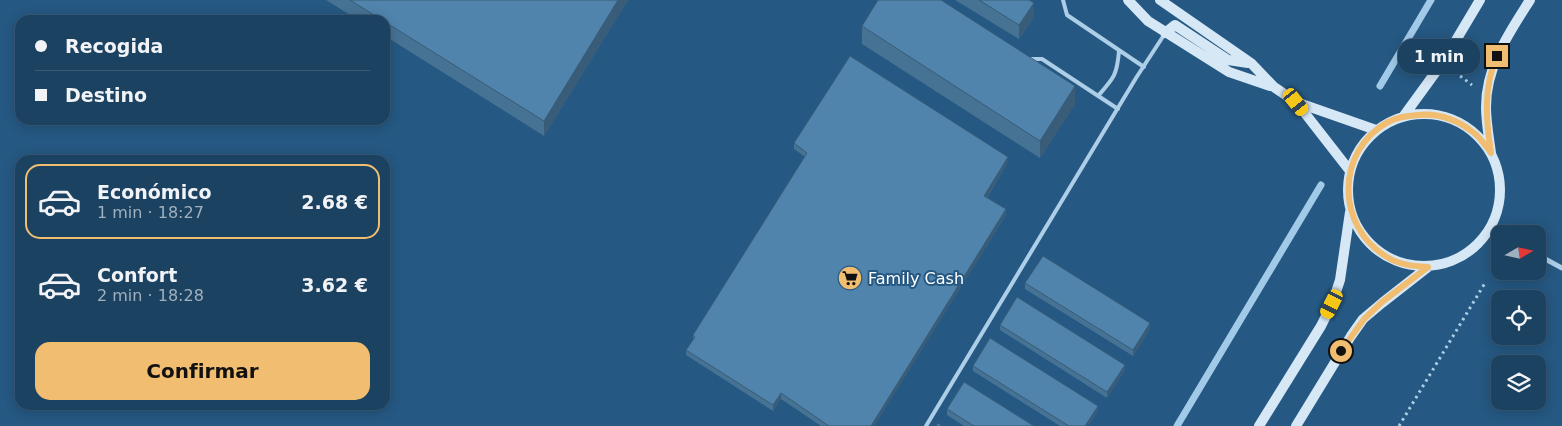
<!DOCTYPE html>
<html lang="es">
<meta charset="utf-8">
<style>
body{margin:0;font-family:"DejaVu Sans",sans-serif;background:#254968;color:#f1f3f6;height:100vh;display:flex;flex-direction:column;font-size:19px;white-space:nowrap}
*{box-sizing:border-box;margin:0}
p{font-size:16px;color:#a0b0be}
.icon{flex:none;width:28px;height:28px;fill:none;stroke:currentColor;stroke-width:2;stroke-linecap:round;stroke-linejoin:round}
.map{position:relative;flex:1;overflow:hidden}
.details{position:absolute;left:15px;top:155px;width:375px;height:255px;display:flex;flex-direction:column;background:#1c4262;border-radius:15px;box-shadow:0 2px 12px #0003,0 0 0 1px #3a5b77}
.details>*{flex:none}
.top-card{position:absolute;left:15px;top:15px;width:375px;height:110px;border-radius:15px;box-shadow:0 2px 12px #0003,0 0 0 1px #3a5b77;display:grid;align-content:center;height:110px;padding:0 20px;background:#1c4262}
.needle{width:32px;rotate:81deg}
.controls{position:absolute;left:1491px;top:225px;display:grid;gap:10px}
.controls a{display:grid;place-items:center;width:55px;height:55px;border-radius:10px;background:#1c4262;box-shadow:0 2px 12px #0003,0 0 0 1px #3a5b77;font-size:25px}
.end{position:absolute;width:22px;height:22px;margin:-11px;border:6px solid #f1bd71;background:#111;box-shadow:0 0 0 2px #111}
.from{border-radius:50%}
.bubble{position:absolute;height:35px;border-radius:15px;background:#1c4262;box-shadow:0 2px 12px #0003,0 0 0 1px #3a5b77;font-size:16px;font-weight:800;line-height:35px;text-align:center}
.car{position:absolute;width:15px;height:30px;margin:-15px -8px;border-radius:6px;box-shadow:0 0 4px 1px #0007;background:linear-gradient(#f5c518 24%,#345 0 40%,#f5c518 0 76%,#345 0 86%,#f5c518 0)}
.top-card b{display:flex;align-items:center;gap:18px;height:48px;font-size:19px}
.top-card b+b{border-top:1px solid #3a5b77}
.top-card i{width:12px;height:12px;background:#f1f3f6}
ul{padding:9px 0 0;list-style:none}
li{display:flex;align-items:center;gap:15px;height:75px;margin:0 10px 8px;padding:0 10px;border:2px solid transparent;border-radius:15px}
li div{flex:1}
li b{display:block;font-size:19px}
li em{font-style:normal;font-weight:800}
li.current{border-color:#f1bd71}
li>.icon{width:45px;height:45px;stroke-width:1.5}
.primary-button{display:flex;gap:10px;margin-top:auto;padding:10px 20px}
.primary-button a{flex:1;height:58px;border-radius:15px;background:#f1bd71;color:#111;font-size:20px;font-weight:800;line-height:58px;text-align:center}
.map>svg:first-child{display:block}
.lines{fill:none;stroke-linecap:round;stroke-linejoin:round}
.stream{stroke:#a1cae8;stroke-width:7}
.path{stroke:#accee7;stroke-width:3;stroke-dasharray:2.5 4;stroke-linecap:butt}
.lane{stroke:#accee7;stroke-width:4}
.street{stroke:#accee7;stroke-width:5}
.secondary{stroke:#d6e8f6;stroke-width:10}
.wall{fill:#467294}
.shaded-wall{fill:#395c78}
.building{fill:#5184ac;stroke:#395c78}
.route{stroke:#f1bd71;stroke-width:6}
.labels{text-anchor:middle;stroke-width:4;stroke-linejoin:round;paint-order:stroke}
.poi-label{font-size:16px;fill:#fff;stroke:#255882;text-anchor:start}
</style>
<div class="map">
<svg width="1562" height="426" viewBox="0 0 1562 426">
<rect width="100%" height="100%" fill="#255882"/>
<g class="lines">
<path class="stream" d="M1380,86L1431,0
M1177,426L1321,185"/>
<path class="path" d="M1455,72L1472,85
M1399,426L1485,283"/>
<path class="lane" d="M1063,0L1067,15L1144,67
M1029,59H1042L1118,109
M1098,96C1114,78 1117,75 1119,51
M926,426L1136,78L1164,35"/>
<path class="street" d="M1490,230L1500,235
M1538,255L1562,268"/>
<path class="secondary" d="M1128,0L1148,21L1229,72L1270,86
M1160,0L1251,63L1274,87L1296,102L1376,130
M1165,33L1175,25L1228,60L1248,63
M1297,103L1350,171
M1348 190a76 76 0 1 1 152 0a76 76 0 1 1-152 0Z
M1403,117L1443,62L1480,0
M1491,153C1489,138 1486,122 1486,107C1486,66 1509,33 1530,0
M1259,426L1321,326L1332,304L1340,280L1350,212
M1296,426L1351,336L1363,319L1382,303L1428,267"/>
</g>
<path class="wall" d="M326,0H628L544,136L385,36V20H358Z
M955,0H1030L1034,17L1019,39Z
M862,26L1075,104L1040,158L862,44Z
M794,143L1008,162L987,198L1006,215L874,426H821L781,399L773,411L686,355V350L693,340V335L805,157L794,149Z
M1025,283L1150,329L1133,356L1025,289Z
M1000,325L1125,370L1107,398L1000,330Z
M973,366L1098,411L1088,426H1060L973,371Z
M947,409L1034,426H964L947,415Z"/>
<path class="shaded-wall" d="M618,0H628L544,136V121Z
M1034,3V17L1019,39V25Z
M1075,86V104L1040,158V141Z
M1008,157V162L984,202V196Z
M1006,209V215L874,426H871Z
M1150,323V329L1133,356V350Z
M1125,365V370L1107,398V392Z
M781,393V399L773,411V405Z
M1098,406V411L1088,426H1085Z"/>
<path class="building" d="M350,0H618L544,121L385,22V20H382Z
M878,0H941L1075,86L1040,141L862,26Z
M979,0H1029L1034,3L1019,25Z
M850,56L1008,157L984,196L1006,209L871,426H829L781,393L773,405L686,350L695,337L693,335L807,153L794,143Z
M1043,256L1150,323L1133,350L1025,283Z
M1017,297L1125,365L1107,392L1000,325Z
M990,338L1098,406L1085,426H1069L973,366Z
M964,382L1034,426H974L947,409Z
M938,423L942,426H936Z"/>
<g class="lines">
<path class="route" d="M1341,351L1364,319L1382,302L1428,267C1414,266 1399,265 1387,257C1336,227 1335,151 1388,122C1397,117 1407,116 1418,115C1438,113 1458,120 1474,133C1481,138 1486,147 1491,153C1486,120 1483,88 1497,56"/>
</g>
<defs>
<g id="supermarket-disc" transform="scale(1.25)"><circle r="9.5" fill="#f1bd71" stroke="#255882"/><path d="M-6-5.5h2.5l.6 2H6L4.5 2H-2.5L-4.4-4H-6ZM-1.5 3.2a1.3 1.3 0 1 0 .1 0ZM3 3.2a1.3 1.3 0 1 0 .1 0Z" fill="#111"/></g>
</defs>
<g fill-rule="evenodd">
<use href="#supermarket-disc" x="850" y="278"/>
</g>
<g class="labels">
<g class="poi-label">
<text x="868" y="284">Family Cash</text>
</g>
</g>
</svg>
<div class="controls">
<a><svg class="needle" viewBox="-14 -14 28 28"><path d="M0-13l5 13h-10z" fill="#e53935"/><path d="M0 13l5-13h-10z" fill="#a0b0be"/></svg></a>
<a><svg class="icon" aria-label="locate" viewBox="0 0 24 24"><circle cx="12" cy="12" r="6"/><path d="M12 2v4M12 18v4M2 12h4M18 12h4"/></svg></a>
<a><svg class="icon" aria-label="layers" viewBox="0 0 24 24"><path d="M12 4l9 5-9 5-9-5zM3 14l9 5 9-5"/></svg></a>
</div>
<i class="end from" style="left:1341px;top:351px"></i>
<i class="end" style="left:1497px;top:56px"></i>
<div class="bubble" style="left:1398px;top:39px;width:82px">1 min</div>
<i class="car" style="left:1296px;top:102px;rotate:141deg"></i>
<i class="car" style="left:1332px;top:304px;rotate:207deg"></i>
<div class="top-card">
<b><i class="from"></i>Recogida</b>
<b><i></i>Destino</b>
</div>
<section class="details">
<ul>
<li class="current"><svg class="icon" aria-label="car" viewBox="0 0 24 24"><path d="M5 17H2v-5l4-1 3-4h7l3 4 3 1v5h-3M9 17h6M6 11h13"/><circle cx="7" cy="17" r="2"/><circle cx="17" cy="17" r="2"/></svg><div><b>Económico</b><p>1 min · 18:27</p></div><em>2.68 €</em></li>
<li><svg class="icon" aria-label="car" viewBox="0 0 24 24"><path d="M5 17H2v-5l4-1 3-4h7l3 4 3 1v5h-3M9 17h6M6 11h13"/><circle cx="7" cy="17" r="2"/><circle cx="17" cy="17" r="2"/></svg><div><b>Confort</b><p>2 min · 18:28</p></div><em>3.62 €</em></li>
</ul>
<div class="primary-button"><a>Confirmar</a></div>
</section>
</div>
